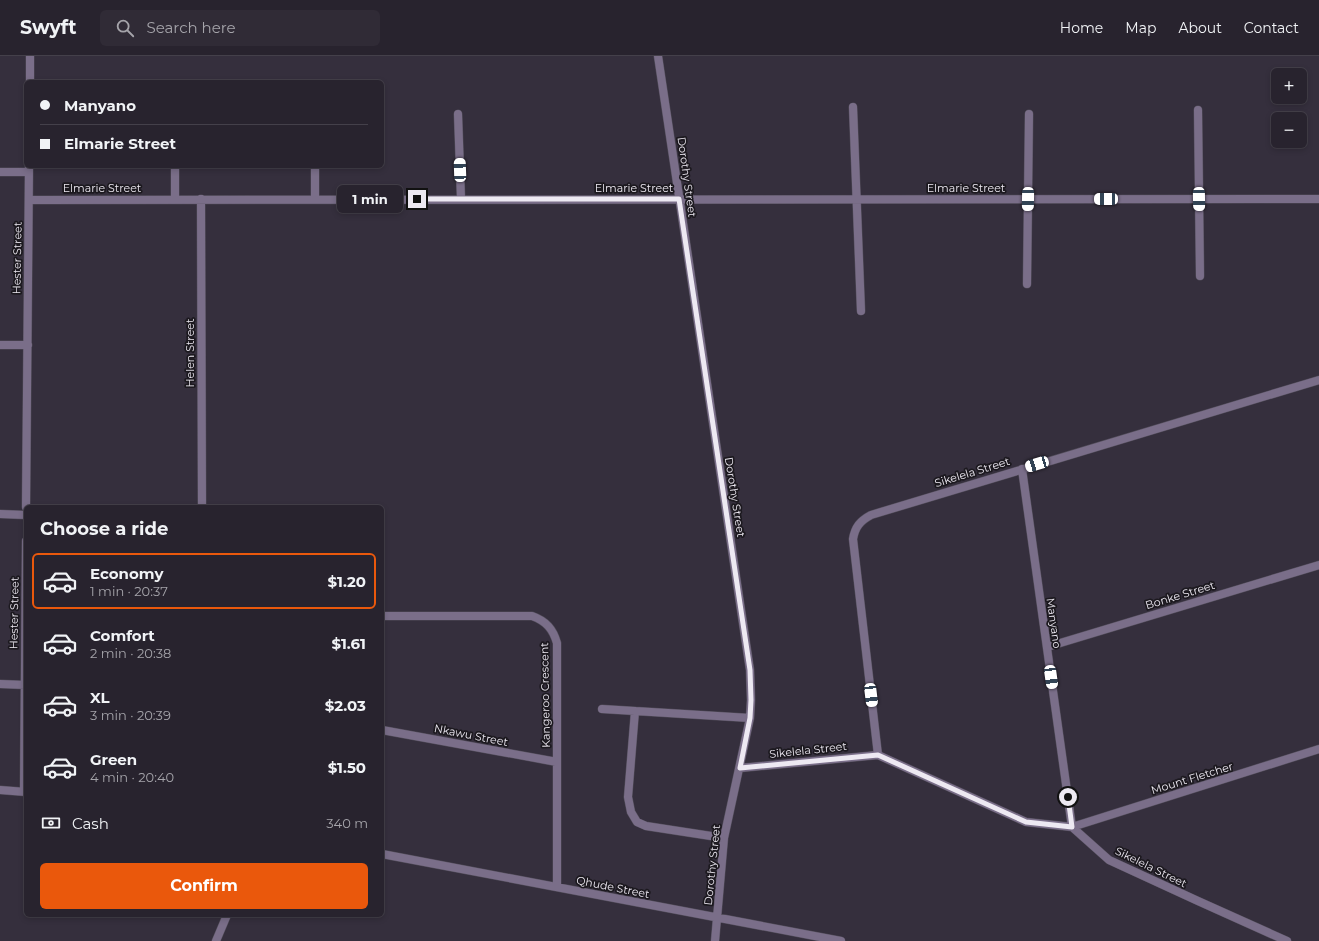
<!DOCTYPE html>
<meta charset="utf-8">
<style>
body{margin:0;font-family:Montserrat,sans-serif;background:#302b36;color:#f1f3f6;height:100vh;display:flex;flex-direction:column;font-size:15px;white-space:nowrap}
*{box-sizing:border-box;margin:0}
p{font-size:13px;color:#a5a4aa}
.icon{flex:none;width:22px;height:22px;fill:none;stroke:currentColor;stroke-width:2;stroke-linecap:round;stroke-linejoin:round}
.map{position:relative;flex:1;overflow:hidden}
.details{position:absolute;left:24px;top:449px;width:360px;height:412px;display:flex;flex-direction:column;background:#28232e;border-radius:6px;box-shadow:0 2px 6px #0003,0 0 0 1px #44404a}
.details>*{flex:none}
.banner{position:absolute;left:24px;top:24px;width:360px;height:88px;border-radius:6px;box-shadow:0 2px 6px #0003,0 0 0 1px #44404a;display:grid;align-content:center;height:88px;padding:0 16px;background:#28232e}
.controls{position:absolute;left:1271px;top:12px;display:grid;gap:8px}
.controls a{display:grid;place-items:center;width:36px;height:36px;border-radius:6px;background:#28232e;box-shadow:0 2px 6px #0003,0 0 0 1px #44404a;font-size:20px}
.end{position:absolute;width:18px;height:18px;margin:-9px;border:5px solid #ede9f2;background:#111;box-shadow:0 0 0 2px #111}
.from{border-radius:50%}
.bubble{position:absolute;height:28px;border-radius:6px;background:#28232e;box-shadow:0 2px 6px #0003,0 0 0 1px #44404a;font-size:13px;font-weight:700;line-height:28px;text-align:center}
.car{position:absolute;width:12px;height:24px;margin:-12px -6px;border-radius:5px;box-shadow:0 0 3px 1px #0007;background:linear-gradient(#fff 24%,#345 0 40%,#fff 0 76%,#345 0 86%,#fff 0)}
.banner b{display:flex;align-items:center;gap:14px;height:38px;font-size:15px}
.banner b+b{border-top:1px solid #44404a}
.banner i{width:10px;height:10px;background:#f1f3f6}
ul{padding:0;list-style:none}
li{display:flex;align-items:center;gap:12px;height:56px;margin:0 8px 6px;padding:0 8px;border:2px solid transparent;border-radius:6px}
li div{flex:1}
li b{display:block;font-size:15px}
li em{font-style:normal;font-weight:700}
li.current{border-color:#ea580c}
li>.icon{width:36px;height:36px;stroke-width:1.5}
h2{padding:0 16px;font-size:18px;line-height:48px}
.pay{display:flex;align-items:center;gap:10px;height:44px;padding:0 16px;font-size:15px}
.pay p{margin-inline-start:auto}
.button{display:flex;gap:8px;margin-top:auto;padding:8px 16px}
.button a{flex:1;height:46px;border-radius:6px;background:#ea580c;color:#fff;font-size:16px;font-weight:700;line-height:46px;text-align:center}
header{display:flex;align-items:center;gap:24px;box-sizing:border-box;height:56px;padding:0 20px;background:#28232e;border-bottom:1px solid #44404a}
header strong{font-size:19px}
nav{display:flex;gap:22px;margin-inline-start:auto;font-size:14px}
.search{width:280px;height:36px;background:#302b36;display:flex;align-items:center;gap:10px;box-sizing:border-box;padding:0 14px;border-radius:6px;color:#a5a4aa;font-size:15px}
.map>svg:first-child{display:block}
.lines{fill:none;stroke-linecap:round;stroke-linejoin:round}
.street-casing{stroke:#524d5a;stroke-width:9}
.street{stroke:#7a6e89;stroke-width:8}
.route{stroke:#ede9f2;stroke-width:5}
.labels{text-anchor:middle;stroke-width:3.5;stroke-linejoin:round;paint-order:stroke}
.street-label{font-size:11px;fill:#ede9f2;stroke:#1c191f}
</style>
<header>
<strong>Swyft</strong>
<div class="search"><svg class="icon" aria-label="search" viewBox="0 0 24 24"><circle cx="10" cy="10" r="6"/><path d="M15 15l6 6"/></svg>Search here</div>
<nav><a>Home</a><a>Map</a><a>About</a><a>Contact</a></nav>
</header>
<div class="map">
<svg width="1319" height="885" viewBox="0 0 1319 885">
<rect width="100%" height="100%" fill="#352f3d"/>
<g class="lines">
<g class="street-casing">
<path id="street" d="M658,0L750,614L751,644L750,662L724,782L715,885
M30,26V0
M853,51L861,255
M1198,54L1200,220
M458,58L461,143
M175,110V143
M0,116H29
M201,143L202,451
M315,143V110
M29,144L1319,143
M1027,228L1029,58
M0,289H28
M1022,413L1072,771L1319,693
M26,451L29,110
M0,458L26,459
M382,560H532C546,565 553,573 557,587V831
M1047,591L1319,509
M0,628L26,629
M602,653L750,662
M635,655L628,741L631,756L637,766L646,770L724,782
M382,674L557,706
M740,712L878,699
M0,734L26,736
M24,735L26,485
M382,798L841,885
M216,885L227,859
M1287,885L1198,845L1109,804L1072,771L1026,766L878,699L853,483C855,471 860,465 871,459L1319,324"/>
</g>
<use href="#street" class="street"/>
</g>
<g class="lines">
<path class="route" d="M417,143H679L750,614L751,644L750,662L740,712L878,699L1026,766L1072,771L1068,741"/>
</g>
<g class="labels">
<g class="street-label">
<text transform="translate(687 121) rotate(82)" y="4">Dorothy Street</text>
<text x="102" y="136">Elmarie Street</text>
<text x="634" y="136">Elmarie Street</text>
<text x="966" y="136">Elmarie Street</text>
<text transform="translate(17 202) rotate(-89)" y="4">Hester Street</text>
<text transform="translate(190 297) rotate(-90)" y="4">Helen Street</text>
<text transform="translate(972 416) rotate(-17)" y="4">Sikelela Street</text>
<text transform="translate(735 441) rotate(81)" y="4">Dorothy Street</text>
<text transform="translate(1180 539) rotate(-17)" y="4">Bonke Street</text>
<text transform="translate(14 557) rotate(-89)" y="4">Hester Street</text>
<text transform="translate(1054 567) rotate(82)" y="4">Manyano</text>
<text transform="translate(545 639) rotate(-91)" y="4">Kangeroo Crescent</text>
<text transform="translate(471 679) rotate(11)" y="4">Nkawu Street</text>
<text transform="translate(808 694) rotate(-6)" y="4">Sikelela Street</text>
<text transform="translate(1192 722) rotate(-17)" y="4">Mount Fletcher</text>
<text transform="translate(712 809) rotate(-84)" y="4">Dorothy Street</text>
<text transform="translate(1151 811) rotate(26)" y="4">Sikelela Street</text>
<text transform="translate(613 831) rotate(11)" y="4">Qhude Street</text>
</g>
</g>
</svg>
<div class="controls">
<a>+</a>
<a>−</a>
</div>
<i class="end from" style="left:1068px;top:741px"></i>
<i class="end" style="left:417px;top:143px"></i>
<div class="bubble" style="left:337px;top:129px;width:66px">1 min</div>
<i class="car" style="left:460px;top:114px;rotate:358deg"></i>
<i class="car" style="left:1028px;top:143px;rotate:181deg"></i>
<i class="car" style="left:1106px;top:143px;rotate:270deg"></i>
<i class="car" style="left:1199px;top:143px;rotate:179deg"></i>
<i class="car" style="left:1037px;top:408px;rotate:253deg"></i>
<i class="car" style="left:1051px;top:621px;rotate:172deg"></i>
<i class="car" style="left:871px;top:639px;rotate:173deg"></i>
<div class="banner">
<b><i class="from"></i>Manyano</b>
<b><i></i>Elmarie Street</b>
</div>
<section class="details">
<h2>Choose a ride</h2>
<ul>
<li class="current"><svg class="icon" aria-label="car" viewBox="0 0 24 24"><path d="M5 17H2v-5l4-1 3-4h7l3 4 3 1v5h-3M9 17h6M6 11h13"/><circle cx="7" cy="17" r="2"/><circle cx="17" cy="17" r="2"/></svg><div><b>Economy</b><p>1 min · 20:37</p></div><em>$1.20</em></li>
<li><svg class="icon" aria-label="car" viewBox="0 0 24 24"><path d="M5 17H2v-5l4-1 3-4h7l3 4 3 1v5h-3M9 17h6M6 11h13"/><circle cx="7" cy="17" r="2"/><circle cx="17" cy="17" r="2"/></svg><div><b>Comfort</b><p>2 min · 20:38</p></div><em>$1.61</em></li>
<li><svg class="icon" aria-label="car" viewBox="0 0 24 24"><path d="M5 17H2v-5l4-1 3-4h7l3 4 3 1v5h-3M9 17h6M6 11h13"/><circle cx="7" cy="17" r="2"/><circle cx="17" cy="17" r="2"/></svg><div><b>XL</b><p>3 min · 20:39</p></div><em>$2.03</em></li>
<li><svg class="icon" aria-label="car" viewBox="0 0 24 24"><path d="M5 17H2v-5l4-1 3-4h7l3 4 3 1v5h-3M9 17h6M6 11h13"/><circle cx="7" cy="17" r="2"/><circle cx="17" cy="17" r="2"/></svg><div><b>Green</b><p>4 min · 20:40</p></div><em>$1.50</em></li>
</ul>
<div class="pay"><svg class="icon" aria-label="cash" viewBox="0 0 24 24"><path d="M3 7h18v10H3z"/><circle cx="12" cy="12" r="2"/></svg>Cash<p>340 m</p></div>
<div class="button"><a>Confirm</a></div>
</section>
</div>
